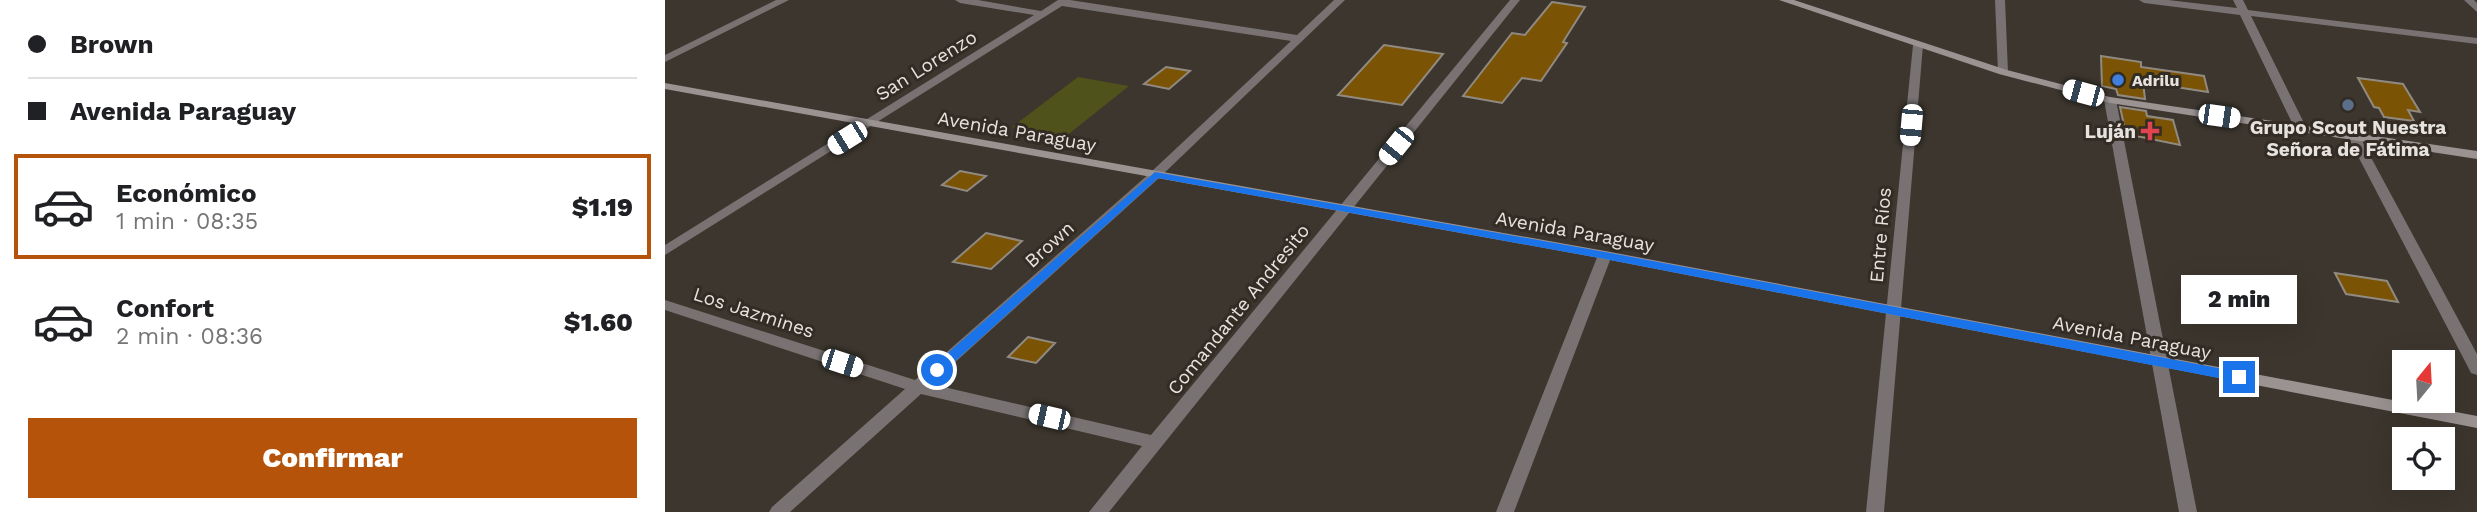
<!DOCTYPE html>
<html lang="es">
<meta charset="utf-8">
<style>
body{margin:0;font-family:"Work Sans",sans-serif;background:#f2f2f2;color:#202124;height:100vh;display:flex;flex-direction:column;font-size:26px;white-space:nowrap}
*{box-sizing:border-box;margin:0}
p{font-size:23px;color:#757577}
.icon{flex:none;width:38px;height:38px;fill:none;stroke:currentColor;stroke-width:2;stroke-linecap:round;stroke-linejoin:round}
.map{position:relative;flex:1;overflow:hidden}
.panel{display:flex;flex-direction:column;background:#fff;width:665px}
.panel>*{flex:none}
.top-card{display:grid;align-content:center;height:154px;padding:0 28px;background:#fff}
.needle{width:46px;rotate:18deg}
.controls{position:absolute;left:1727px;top:350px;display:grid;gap:14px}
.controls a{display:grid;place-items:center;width:63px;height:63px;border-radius:0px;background:#fff;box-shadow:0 7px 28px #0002;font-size:35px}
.end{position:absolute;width:32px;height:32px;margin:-16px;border:9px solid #1a73e8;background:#fff;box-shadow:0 0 0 4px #fff}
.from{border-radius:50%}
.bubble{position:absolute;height:49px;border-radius:0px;background:#fff;box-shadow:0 7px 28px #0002;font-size:23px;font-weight:800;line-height:49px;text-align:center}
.car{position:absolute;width:21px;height:42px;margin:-21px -10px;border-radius:9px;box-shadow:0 0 5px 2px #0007;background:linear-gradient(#fff 24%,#345 0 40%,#fff 0 76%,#345 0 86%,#fff 0)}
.top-card b{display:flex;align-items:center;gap:24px;height:66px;font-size:26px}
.top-card b+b{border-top:2px solid #e0e0e0}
.top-card i{width:18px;height:18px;background:#202124}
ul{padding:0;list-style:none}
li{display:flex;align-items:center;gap:21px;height:105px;margin:0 14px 10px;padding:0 14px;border:4px solid transparent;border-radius:0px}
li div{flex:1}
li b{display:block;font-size:26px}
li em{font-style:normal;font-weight:800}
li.on{border-color:#b45309}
li>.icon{width:63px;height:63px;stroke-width:1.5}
.primary-button{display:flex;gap:14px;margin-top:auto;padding:14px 28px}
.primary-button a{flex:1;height:80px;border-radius:0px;background:#b45309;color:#fff;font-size:28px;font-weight:800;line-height:80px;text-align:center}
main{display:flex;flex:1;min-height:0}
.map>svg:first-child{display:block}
.green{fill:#4f521a}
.building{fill:#7a5305;stroke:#918a81;stroke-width:2}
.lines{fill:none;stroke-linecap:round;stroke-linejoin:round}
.minor{fill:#787272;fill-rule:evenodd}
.secondary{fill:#9b9292;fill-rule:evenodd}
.route{fill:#1a73e8}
.shop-dot{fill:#3f7fe0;stroke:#322c24;stroke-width:2.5}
.service-dot{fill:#5c6f8a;stroke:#322c24;stroke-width:2.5}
.health-dot{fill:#e0444e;stroke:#322c24;stroke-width:2.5}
.labels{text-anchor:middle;stroke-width:6;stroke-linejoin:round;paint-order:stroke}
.far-poi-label{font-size:16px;font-weight:bold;fill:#e6e2dd;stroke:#322c24;text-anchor:start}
.street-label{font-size:19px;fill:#e6e2dd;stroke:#322c24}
.poi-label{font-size:19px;font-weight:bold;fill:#e6e2dd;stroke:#322c24}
</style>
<main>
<section class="panel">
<div class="top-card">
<b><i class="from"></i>Brown</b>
<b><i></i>Avenida Paraguay</b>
</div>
<ul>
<li class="on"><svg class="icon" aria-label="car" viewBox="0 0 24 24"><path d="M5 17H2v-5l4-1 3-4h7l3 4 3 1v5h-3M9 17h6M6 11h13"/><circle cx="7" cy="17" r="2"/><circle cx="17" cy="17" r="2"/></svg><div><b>Económico</b><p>1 min · 08:35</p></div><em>$1.19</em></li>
<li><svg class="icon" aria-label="car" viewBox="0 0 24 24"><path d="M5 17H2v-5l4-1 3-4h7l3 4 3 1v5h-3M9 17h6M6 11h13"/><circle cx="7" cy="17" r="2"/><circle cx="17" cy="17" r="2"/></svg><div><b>Confort</b><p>2 min · 08:36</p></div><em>$1.60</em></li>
</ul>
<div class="primary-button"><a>Confirmar</a></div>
</section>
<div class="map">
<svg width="1812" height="512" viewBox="0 0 1812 512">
<rect width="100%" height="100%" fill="#3c362e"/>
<path class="green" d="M413,77L464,86L400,137L347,127Z"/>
<path class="building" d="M887,2L920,7L898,42L902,43L876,81L857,78L837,103L798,96L847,33L860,35Z
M719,45L778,54L737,105L673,95Z
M1436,56L1476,62V67L1539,76L1543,92L1478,82L1480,99L1453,95L1451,89L1437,86Z
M501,67L525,71L504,89L479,84Z
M1693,78L1738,84L1755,112L1743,110L1749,121L1719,117L1714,108L1709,107Z
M1455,107L1481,111L1482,116L1508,120L1515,145L1461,134Z
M295,171L321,176L302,191L277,185Z
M321,233L357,241L326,269L288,262Z
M1670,273L1722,281L1733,302L1681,294Z
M363,337L390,343L371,363L343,357Z"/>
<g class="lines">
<path class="minor" d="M111,0H124L0,62V55Z
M290,0H313L376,11L393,0H405L632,35L669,0H680L494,178L266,384L486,435L845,0H855L444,512H424L477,446L256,394L125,512H104L107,507L240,389L0,310V300L250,380L486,172L626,41L397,6L0,255V245L369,15L295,3Z
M1330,0H1340L1343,72L1338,75L1333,72Z
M1474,0H1503L1572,8L1568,0H1578L1583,10L1812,38V44L1586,16L1642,129L1636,133L1630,129L1575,15L1479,3Z
M1799,0H1809L1812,3V12Z
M1253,42L1258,45L1219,512H1201L1248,45Z
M1445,97L1451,100L1532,512H1514L1439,100Z
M1689,133L1695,137L1812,354V375L1806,373L1804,369L1683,137Z
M940,251L947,255L849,512H831L933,255Z"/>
<path class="secondary" d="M1114,0H1129L1342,70L1445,97L1812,151V159L1445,103L1334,74Z
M0,83L940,251L1812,416V428L940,259L0,89Z"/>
</g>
<path class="route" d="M490,172L940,252L1574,372L1581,377L1574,382L940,259L493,178L277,373H268V366Z"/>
<circle class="shop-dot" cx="1453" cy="80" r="7"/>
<circle class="service-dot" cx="1683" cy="105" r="7"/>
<path class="health-dot" d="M1481.5 120.5h7v7h7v7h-7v7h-7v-7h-7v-7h7z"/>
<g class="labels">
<g class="far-poi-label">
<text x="1467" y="86">Adrilu</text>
</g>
<g class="street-label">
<text transform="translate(261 65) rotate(-32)" y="7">San Lorenzo</text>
<text transform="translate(352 131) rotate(10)" y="7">Avenida Paraguay</text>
<text transform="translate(910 231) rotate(10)" y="7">Avenida Paraguay</text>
<text transform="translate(1215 235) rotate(-85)" y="7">Entre Ríos</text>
<text transform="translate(384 244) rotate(-42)" y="7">Brown</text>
<text transform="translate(573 309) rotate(-51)" y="7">Comandante Andresito</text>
<text transform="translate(89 312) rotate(18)" y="7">Los Jazmines</text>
<text transform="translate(1467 337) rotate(11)" y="7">Avenida Paraguay</text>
</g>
<g class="poi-label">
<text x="1683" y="134">Grupo Scout Nuestra<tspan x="1683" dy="22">Señora de Fátima</tspan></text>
<text x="1471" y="138" text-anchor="end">Luján</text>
</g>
</g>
</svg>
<div class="controls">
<a><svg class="needle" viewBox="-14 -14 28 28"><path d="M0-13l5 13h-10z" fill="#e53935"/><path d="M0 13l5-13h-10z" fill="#757577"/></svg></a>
<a><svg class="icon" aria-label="locate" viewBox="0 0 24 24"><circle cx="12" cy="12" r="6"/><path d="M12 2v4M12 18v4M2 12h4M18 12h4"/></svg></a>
</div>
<i class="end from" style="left:272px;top:370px"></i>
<i class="end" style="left:1574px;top:377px"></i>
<div class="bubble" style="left:1516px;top:275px;width:116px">2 min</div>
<i class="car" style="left:1418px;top:93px;rotate:285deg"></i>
<i class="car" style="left:1554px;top:116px;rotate:98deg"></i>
<i class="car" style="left:1246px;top:125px;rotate:185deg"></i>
<i class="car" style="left:182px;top:138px;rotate:238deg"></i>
<i class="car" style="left:731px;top:146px;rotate:219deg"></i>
<i class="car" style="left:177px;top:363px;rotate:108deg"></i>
<i class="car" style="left:384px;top:417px;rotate:283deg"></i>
</div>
</main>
